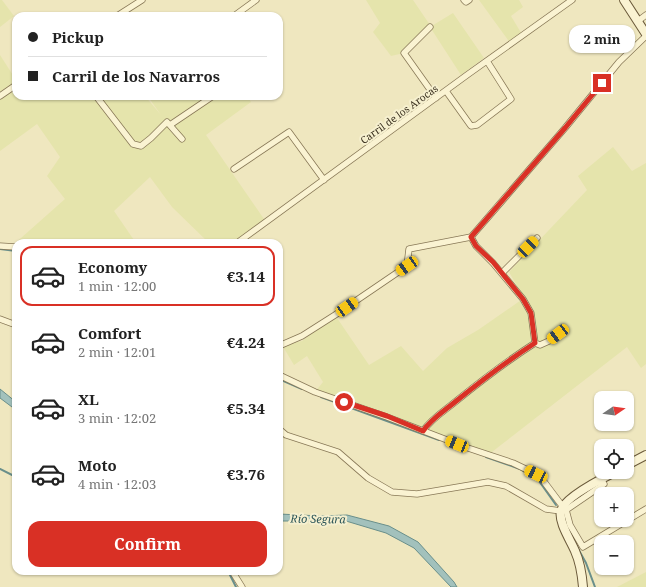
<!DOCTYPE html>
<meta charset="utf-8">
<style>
body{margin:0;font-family:"Noto Serif",serif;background:#f2f2f2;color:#222;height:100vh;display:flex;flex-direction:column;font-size:15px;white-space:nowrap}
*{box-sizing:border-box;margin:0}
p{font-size:13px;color:#767676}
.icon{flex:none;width:22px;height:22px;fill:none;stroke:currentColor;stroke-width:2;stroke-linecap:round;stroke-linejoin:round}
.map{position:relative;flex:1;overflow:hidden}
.side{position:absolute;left:12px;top:239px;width:271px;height:336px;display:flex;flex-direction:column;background:#fff;border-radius:12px;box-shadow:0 1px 3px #0004}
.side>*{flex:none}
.top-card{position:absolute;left:12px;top:12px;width:271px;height:88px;border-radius:12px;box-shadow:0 1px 3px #0004;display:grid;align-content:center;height:88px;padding:0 16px;background:#fff}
.needle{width:26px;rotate:77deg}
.tools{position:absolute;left:594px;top:391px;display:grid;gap:8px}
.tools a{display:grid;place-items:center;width:40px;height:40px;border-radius:8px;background:#fff;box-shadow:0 1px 3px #0004;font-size:20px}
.end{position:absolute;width:18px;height:18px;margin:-9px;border:5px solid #d93025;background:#fff;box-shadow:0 0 0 2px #fff}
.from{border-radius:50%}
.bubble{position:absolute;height:28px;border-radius:12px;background:#fff;box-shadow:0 1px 3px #0004;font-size:13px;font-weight:700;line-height:28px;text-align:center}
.car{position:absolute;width:12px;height:24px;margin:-12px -6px;border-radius:5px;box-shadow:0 0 3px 1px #0007;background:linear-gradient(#f5c518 24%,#345 0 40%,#f5c518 0 76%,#345 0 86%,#f5c518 0)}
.top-card b{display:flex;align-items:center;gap:14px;height:38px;font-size:15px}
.top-card b+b{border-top:1px solid #e0e0e0}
.top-card i{width:10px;height:10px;background:#222}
ul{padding:7px 0 0;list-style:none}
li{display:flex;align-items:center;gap:12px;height:60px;margin:0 8px 6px;padding:0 8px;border:2px solid transparent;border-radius:12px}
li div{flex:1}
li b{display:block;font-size:15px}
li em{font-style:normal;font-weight:700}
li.current{border-color:#d93025}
li>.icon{width:36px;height:36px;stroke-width:1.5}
.primary-button{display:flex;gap:8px;margin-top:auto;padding:8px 16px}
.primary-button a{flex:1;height:46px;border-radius:12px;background:#d93025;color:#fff;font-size:16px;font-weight:700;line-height:46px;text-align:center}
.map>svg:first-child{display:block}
.farmland{fill:#e5e4ac}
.water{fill:#a2c1bc;stroke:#698f8b}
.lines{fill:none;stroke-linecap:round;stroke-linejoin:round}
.stream{stroke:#698f8b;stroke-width:2}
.street-casing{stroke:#887857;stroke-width:7}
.secondary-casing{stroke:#6a593a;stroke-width:10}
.street{stroke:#faf3d2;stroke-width:5.5}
.secondary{stroke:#faf3d2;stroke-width:8}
.route{stroke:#d93025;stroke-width:5}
.labels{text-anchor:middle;stroke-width:4;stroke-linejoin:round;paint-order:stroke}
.street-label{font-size:10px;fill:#372d1c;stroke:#f6f0cf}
.water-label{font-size:11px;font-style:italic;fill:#2b5558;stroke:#f6f0cf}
</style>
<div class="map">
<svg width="646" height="587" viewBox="0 0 646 587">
<rect width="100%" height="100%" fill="#efe7bf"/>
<path class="farmland" d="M0,0H2L14,16L0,27Z
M366,0H413L430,25L404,53L391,56L373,32L380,23Z
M479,0H519L523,7L511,16L523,36L511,44Z
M453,13L484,58L461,75L430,27Z
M0,55L16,80V96H145L161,115L149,98L152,96H247L251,102L206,135L266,222L237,243H209L172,207L150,177L114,211L136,243H16V247L12,246L65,199L47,176L60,157L37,124L0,151Z
M613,147L632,171L646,163V364L641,368L627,347L488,455L315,392L323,382L307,356L294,365L282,345L302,341L335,315L369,365L401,346L423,371L447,348L478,330L524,298L509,272L587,190L578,176Z
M646,572V587H617Z"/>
<path class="water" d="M0,389L16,402V410L0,398Z
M279,514L321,516L347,515L389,526L418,542L454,582L457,587H451L414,548L386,533L346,521H279Z"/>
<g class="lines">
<path class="stream" d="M0,249L16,251
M279,379L302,389
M321,397L439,440
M486,457L520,469L539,481L556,505
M0,469L16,477
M576,545L586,563L595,587
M228,571L236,587"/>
<g class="street-casing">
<path id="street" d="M464,0L466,2L469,0
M117,16L142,0
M234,16L256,0
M638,21L646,15
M430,27L404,53L436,98
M446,91L471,126L477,125L511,99L487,61
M0,96L16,85
M96,96L133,144L141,146L151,138L167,122L182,139
M170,125L213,96
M234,169L289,132L324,180
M471,237L476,246L493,263L523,299L531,313L535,343L540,345L549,341L558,334
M237,243L467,75L572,0
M0,246L16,247
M502,273L537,238
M0,319L16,325
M279,346L302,336L335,315L407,266L409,249L471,237L565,128L619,62L646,36
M279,375L315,392L387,417L468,448L513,463L536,474L542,479L563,507
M279,429L286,435L338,452L368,478L392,492L417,494L488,482L506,486L546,509L561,511
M423,431C431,419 444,411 455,402C481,381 507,361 535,343
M601,479L604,484L566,510L570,525L583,547L646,509
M232,571L242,587"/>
</g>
<g class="secondary-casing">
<path id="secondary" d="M624,0L646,34
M627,465L646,455
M583,587C582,575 580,562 575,551C571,541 558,522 561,511C563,498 603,478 615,472"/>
</g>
<use href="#street" class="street"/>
<use href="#secondary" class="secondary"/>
</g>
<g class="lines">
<path class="route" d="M344,402L387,416L423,431C431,419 444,411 455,402C481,381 507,361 535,343L531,313L523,299L493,262L476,246L471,237L565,128L602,83"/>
</g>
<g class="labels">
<g class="street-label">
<text transform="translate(399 114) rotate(-36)" y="4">Carril de los Arocas</text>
</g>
<g class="water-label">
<text transform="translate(318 519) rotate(1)" y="4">Río Segura</text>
</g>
</g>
</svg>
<div class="tools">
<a><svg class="needle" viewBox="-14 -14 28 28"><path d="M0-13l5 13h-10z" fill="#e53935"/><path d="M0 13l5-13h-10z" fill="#767676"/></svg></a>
<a><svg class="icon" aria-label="locate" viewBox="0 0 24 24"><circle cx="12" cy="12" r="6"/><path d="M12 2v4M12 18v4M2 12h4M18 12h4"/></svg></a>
<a>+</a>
<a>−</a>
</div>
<i class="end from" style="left:344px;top:402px"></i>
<i class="end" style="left:602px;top:83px"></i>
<div class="bubble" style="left:569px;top:25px;width:66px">2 min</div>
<i class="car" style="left:528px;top:247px;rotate:45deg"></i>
<i class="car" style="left:407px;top:266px;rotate:236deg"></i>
<i class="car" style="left:347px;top:307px;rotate:56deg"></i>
<i class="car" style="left:558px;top:334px;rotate:233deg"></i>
<i class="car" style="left:457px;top:444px;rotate:292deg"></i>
<i class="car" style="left:536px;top:474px;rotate:295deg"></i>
<div class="top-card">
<b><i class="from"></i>Pickup</b>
<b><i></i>Carril de los Navarros</b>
</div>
<section class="side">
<ul>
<li class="current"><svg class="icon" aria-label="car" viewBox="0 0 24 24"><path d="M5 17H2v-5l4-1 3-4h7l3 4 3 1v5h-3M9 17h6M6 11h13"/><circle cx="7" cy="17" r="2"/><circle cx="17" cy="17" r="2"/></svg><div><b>Economy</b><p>1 min · 12:00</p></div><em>€3.14</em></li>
<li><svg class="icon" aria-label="car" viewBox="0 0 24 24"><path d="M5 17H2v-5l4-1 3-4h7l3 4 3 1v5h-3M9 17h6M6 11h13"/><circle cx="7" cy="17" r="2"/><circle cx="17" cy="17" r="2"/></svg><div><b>Comfort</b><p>2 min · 12:01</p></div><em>€4.24</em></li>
<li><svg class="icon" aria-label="car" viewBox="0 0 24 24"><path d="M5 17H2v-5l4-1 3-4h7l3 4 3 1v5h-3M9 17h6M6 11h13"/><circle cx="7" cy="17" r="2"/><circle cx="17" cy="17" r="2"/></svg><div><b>XL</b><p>3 min · 12:02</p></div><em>€5.34</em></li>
<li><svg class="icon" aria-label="car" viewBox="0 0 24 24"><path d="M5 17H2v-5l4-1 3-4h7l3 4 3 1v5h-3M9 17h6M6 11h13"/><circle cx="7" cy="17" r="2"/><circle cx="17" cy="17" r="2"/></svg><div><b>Moto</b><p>4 min · 12:03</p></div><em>€3.76</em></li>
</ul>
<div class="primary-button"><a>Confirm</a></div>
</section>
</div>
